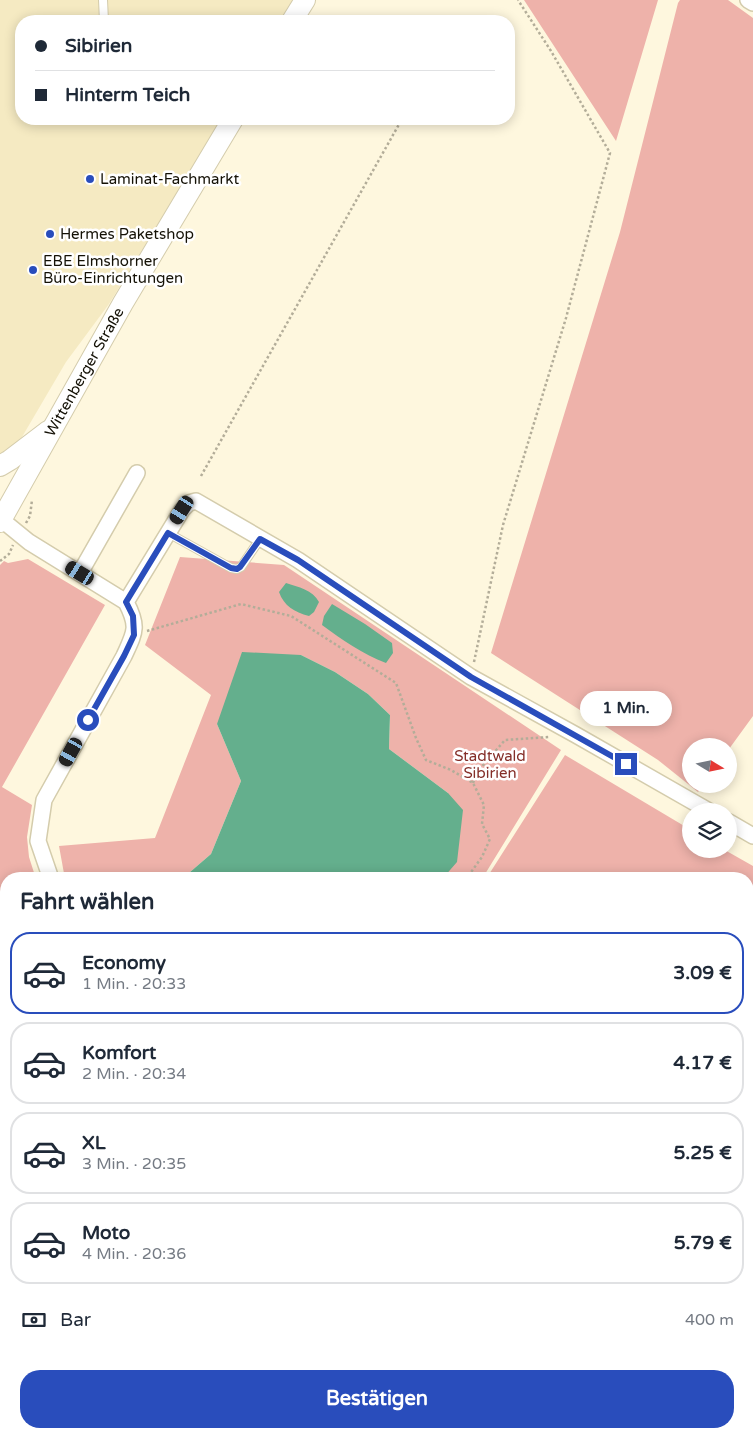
<!DOCTYPE html>
<html lang="de">
<meta charset="utf-8">
<style>
body{margin:0;font-family:"Varela Round",sans-serif;background:#f6f6f7;color:#1f2937;height:100vh;display:flex;flex-direction:column;font-size:19px;white-space:nowrap}
*{box-sizing:border-box;margin:0}
p{font-size:16px;color:#747a83}
.icon{flex:none;width:28px;height:28px;fill:none;stroke:currentColor;stroke-width:2;stroke-linecap:round;stroke-linejoin:round}
.map{position:relative;flex:1;overflow:hidden}
.panel{position:absolute;left:0px;top:872px;width:754px;height:566px;display:flex;flex-direction:column;background:#fff;border-radius:20px 20px 0 0;box-shadow:0 2px 12px #0003}
.panel>*{flex:none}
.top-card{position:absolute;left:15px;top:15px;width:500px;height:110px;border-radius:20px;box-shadow:0 2px 12px #0003;display:grid;align-content:center;height:110px;padding:0 20px;background:#fff}
.needle{width:32px;rotate:100deg}
.fabs{position:absolute;left:682px;top:738px;display:grid;gap:10px}
.fabs a{display:grid;place-items:center;width:55px;height:55px;border-radius:50%;background:#fff;box-shadow:0 2px 12px #0003;font-size:25px}
.end{position:absolute;width:22px;height:22px;margin:-11px;border:6px solid #294dbc;background:#fff;box-shadow:0 0 0 2px #fff}
.from{border-radius:50%}
.bubble{position:absolute;height:35px;border-radius:18px;background:#fff;box-shadow:0 2px 12px #0003;font-size:16px;font-weight:700;line-height:35px;text-align:center}
.car{position:absolute;width:15px;height:30px;margin:-15px -8px;border-radius:6px;box-shadow:0 0 4px 1px #0007;background:linear-gradient(#222 24%,#8ab4d8 0 40%,#222 0 76%,#8ab4d8 0 86%,#222 0)}
.top-card b{display:flex;align-items:center;gap:18px;height:48px;font-size:19px}
.top-card b+b{border-top:1px solid #e0e1e3}
.top-card i{width:12px;height:12px;background:#1f2937}
ul{padding:0;list-style:none}
li{display:flex;align-items:center;gap:15px;height:82px;margin:0 10px 8px;padding:0 10px;border:2px solid #e0e1e3;border-radius:20px}
li div{flex:1}
li b{display:block;font-size:19px}
li em{font-style:normal;font-weight:700}
li.on{border-color:#294dbc}
li>.icon{width:45px;height:45px;stroke-width:1.5}
h2{padding:0 20px;font-size:22px;line-height:60px}
.pay{display:flex;align-items:center;gap:12px;height:55px;padding:0 20px;font-size:19px}
.pay p{margin-inline-start:auto}
.button{display:flex;gap:10px;margin-top:auto;padding:10px 20px}
.button a{flex:1;height:58px;border-radius:20px;background:#294dbc;color:#fff;font-size:20px;font-weight:700;line-height:58px;text-align:center}
.map>svg:first-child{display:block}
.built{fill:#f5eac2}
.green{fill:#eeb2aa}
.water{fill:#64af8d}
.lines{fill:none;stroke-linecap:round;stroke-linejoin:round}
.lane-casing{stroke:#d4ccac;stroke-width:10}
.street-casing{stroke:#d4ccac;stroke-width:18}
.secondary-casing{stroke:#d4ccac;stroke-width:22}
.path{stroke:#b3ad99;stroke-width:2.5;stroke-dasharray:2.5 2.5;stroke-linecap:butt}
.lane{stroke:#fff;stroke-width:8}
.street{stroke:#fff;stroke-width:15}
.secondary{stroke:#fff;stroke-width:20}
.rail{stroke:#5d594a;stroke-width:4;stroke-dasharray:2.5 5;stroke-linecap:butt}
.route{stroke:#294dbc;stroke-width:6}
.poi-dot{fill:#294dbc;stroke:#fff;stroke-width:2}
.labels{text-anchor:middle;stroke-width:5;stroke-linejoin:round;paint-order:stroke}
.poi-label{font-size:15px;fill:#141106;stroke:#fff;text-anchor:start}
.street-label{font-size:15px;fill:#141106;stroke:#fff}
.park-label{font-size:15px;fill:#842e28;stroke:#fff}
</style>
<div class="map">
<svg width="753" height="1438" viewBox="0 0 753 1438">
<rect width="100%" height="100%" fill="#fef7de"/>
<path class="built" d="M0,0H295L282,21H21V119H222L109,304L66,362L22,437L9,451L0,456Z"/>
<path class="green" d="M524,0H658L616,141Z
M680,0H728L753,18V716L729,749V746H691V784H704L698,792L658,760L491,653L620,232L678,3Z
M180,557L284,565L561,750L482,879H411L415,877H444L448,793L389,749L390,715L368,694L335,672L301,655L217,724L241,781L211,854L182,879H65L59,846L155,838L211,695L145,645Z
M28,559L105,605L2,787L32,805L27,837L29,857L36,879H6V1014L0,1024V565L4,561L8,563Z
M565,755L691,830V849H723L753,866V1127L748,1130V879H486Z
M6,1058V1111L0,1105V1068Z
M753,1188V1394L748,1323V1190Z
M0,1354L6,1362V1432L59,1433L63,1438H0Z
M709,1432L710,1438H230L227,1433Z"/>
<path class="water" d="M286,583C298,587 313,590 319,602L314,612L309,616C294,612 284,606 279,592Z
M332,604L365,624L392,643L393,653L386,663C363,654 342,640 322,625L324,616Z
M242,652L301,655L335,672L368,694L390,715L389,749L448,793L463,810L457,862L444,877H415L411,879H182L211,854L241,781L217,724Z"/>
<g class="lines">
<g class="lane-casing">
<path id="lane" d="M103,0L104,21
M168,533L231,568L237,569L241,567L260,539"/>
</g>
<g class="street-casing">
<path id="street" d="M748,0L753,3
M2,520L29,542L126,602C139,627 135,632 124,656L44,800L38,841L51,879
M80,573L137,473
M126,602L182,510L189,503L196,501L298,560L471,677L576,735L709,811
M729,822L753,836
M0,1046L6,1036
M748,1178L753,1175
M0,1195L6,1201
M220,1432L223,1438"/>
</g>
<g class="secondary-casing">
<g id="secondary">
<path d="M292,21L305,0"/>
<path d="M0,466L10,460L48,431"/>
<path id="s1" d="M0,522L123,303L233,119"/>
</g>
</g>
<path class="path" d="M201,476L402,119
M26,523L30,516L32,500
M0,561L9,554L13,545
M147,631L241,604L291,616L396,683L416,738L426,760L451,770L473,783L484,805L482,824L490,839L482,857L466,879
M474,662L503,525L566,318L610,153L551,51L518,0
M473,783L477,772L505,740L550,737
M0,1388L6,1397
M34,1432L38,1438
M237,1432L240,1438
M523,1432L524,1434V1438
M374,1438L375,1432"/>
<use href="#lane" class="lane"/>
<use href="#street" class="street"/>
<use href="#secondary" class="secondary"/>
<path class="rail" d="M0,1334L6,1342
M73,1432L77,1438"/>
</g>
<g class="lines">
<path class="route" d="M88,720L124,656L134,635L133,616L126,602L168,533L231,568L237,569L240,567L260,539L298,560L471,677L626,764"/>
</g>
<g class="poi-dot">
<circle cx="90" cy="179" r="5"/>
<circle cx="50" cy="234" r="5"/>
<circle cx="33" cy="270" r="5"/>
</g>
<g class="labels">
<g class="poi-label">
<text x="100" y="184">Laminat-Fachmarkt</text>
<text x="60" y="239">Hermes Paketshop</text>
<text x="43" y="266">EBE Elmshorner<tspan x="43" dy="17">Büro-Einrichtungen</tspan></text>
</g>
<g class="street-label">
<text dy="5" stroke="none"><textPath href="#s1" startOffset="172">Wittenberger Straße</textPath></text>
</g>
<g class="park-label">
<text x="490" y="761">Stadtwald<tspan x="490" dy="17">Sibirien</tspan></text>
</g>
</g>
</svg>
<div class="fabs">
<a><svg class="needle" viewBox="-14 -14 28 28"><path d="M0-13l5 13h-10z" fill="#e53935"/><path d="M0 13l5-13h-10z" fill="#747a83"/></svg></a>
<a><svg class="icon" aria-label="layers" viewBox="0 0 24 24"><path d="M12 4l9 5-9 5-9-5zM3 14l9 5 9-5"/></svg></a>
</div>
<i class="end from" style="left:88px;top:720px"></i>
<i class="end" style="left:626px;top:764px"></i>
<div class="bubble" style="left:580px;top:691px;width:92px">1 Min.</div>
<i class="car" style="left:182px;top:510px;rotate:212deg"></i>
<i class="car" style="left:80px;top:573px;rotate:301deg"></i>
<i class="car" style="left:71px;top:752px;rotate:209deg"></i>
<div class="top-card">
<b><i class="from"></i>Sibirien</b>
<b><i></i>Hinterm Teich</b>
</div>
<section class="panel">
<h2>Fahrt wählen</h2>
<ul>
<li class="on"><svg class="icon" aria-label="car" viewBox="0 0 24 24"><path d="M5 17H2v-5l4-1 3-4h7l3 4 3 1v5h-3M9 17h6M6 11h13"/><circle cx="7" cy="17" r="2"/><circle cx="17" cy="17" r="2"/></svg><div><b>Economy</b><p>1 Min. · 20:33</p></div><em>3.09 €</em></li>
<li><svg class="icon" aria-label="car" viewBox="0 0 24 24"><path d="M5 17H2v-5l4-1 3-4h7l3 4 3 1v5h-3M9 17h6M6 11h13"/><circle cx="7" cy="17" r="2"/><circle cx="17" cy="17" r="2"/></svg><div><b>Komfort</b><p>2 Min. · 20:34</p></div><em>4.17 €</em></li>
<li><svg class="icon" aria-label="car" viewBox="0 0 24 24"><path d="M5 17H2v-5l4-1 3-4h7l3 4 3 1v5h-3M9 17h6M6 11h13"/><circle cx="7" cy="17" r="2"/><circle cx="17" cy="17" r="2"/></svg><div><b>XL</b><p>3 Min. · 20:35</p></div><em>5.25 €</em></li>
<li><svg class="icon" aria-label="car" viewBox="0 0 24 24"><path d="M5 17H2v-5l4-1 3-4h7l3 4 3 1v5h-3M9 17h6M6 11h13"/><circle cx="7" cy="17" r="2"/><circle cx="17" cy="17" r="2"/></svg><div><b>Moto</b><p>4 Min. · 20:36</p></div><em>5.79 €</em></li>
</ul>
<div class="pay"><svg class="icon" aria-label="cash" viewBox="0 0 24 24"><path d="M3 7h18v10H3z"/><circle cx="12" cy="12" r="2"/></svg>Bar<p>400 m</p></div>
<div class="button"><a>Bestätigen</a></div>
</section>
</div>
